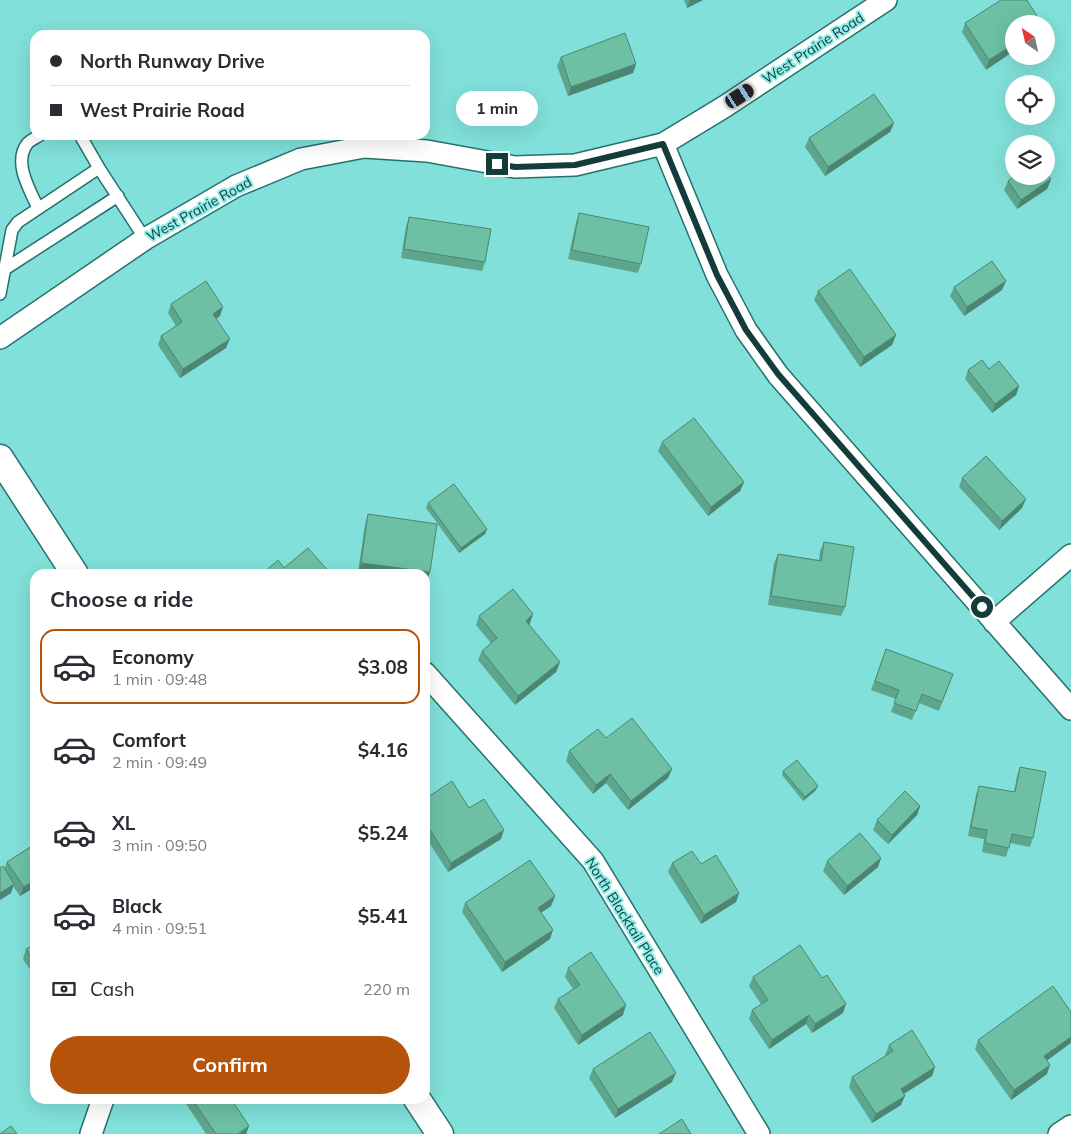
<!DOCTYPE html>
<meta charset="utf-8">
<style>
body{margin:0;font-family:Mulish,sans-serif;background:#f7f7f7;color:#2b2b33;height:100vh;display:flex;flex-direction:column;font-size:19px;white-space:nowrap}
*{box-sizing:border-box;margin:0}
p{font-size:16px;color:#7c7c81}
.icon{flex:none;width:28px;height:28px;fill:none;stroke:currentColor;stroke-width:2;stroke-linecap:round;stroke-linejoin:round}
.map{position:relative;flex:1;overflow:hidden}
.side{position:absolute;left:30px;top:569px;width:400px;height:535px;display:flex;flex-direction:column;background:#fff;border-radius:15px;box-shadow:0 5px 20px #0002}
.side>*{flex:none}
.guide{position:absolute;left:30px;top:30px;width:400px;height:110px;border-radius:15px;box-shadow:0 5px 20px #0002;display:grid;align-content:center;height:110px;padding:0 20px;background:#fff}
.needle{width:32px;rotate:326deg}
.tools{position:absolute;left:1005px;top:15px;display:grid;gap:10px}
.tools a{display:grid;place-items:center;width:50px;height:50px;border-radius:50%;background:#fff;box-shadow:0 5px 20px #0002;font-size:25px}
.end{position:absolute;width:22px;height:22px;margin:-11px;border:6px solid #133c3a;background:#fff;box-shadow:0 0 0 2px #fff}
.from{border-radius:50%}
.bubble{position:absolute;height:35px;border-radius:18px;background:#fff;box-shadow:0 5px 20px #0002;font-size:16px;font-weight:700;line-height:35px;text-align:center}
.car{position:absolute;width:15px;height:30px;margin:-15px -8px;border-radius:6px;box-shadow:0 0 4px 1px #0007;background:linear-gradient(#222 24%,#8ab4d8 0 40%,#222 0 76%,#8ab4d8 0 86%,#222 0)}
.guide b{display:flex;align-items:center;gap:18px;height:48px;font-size:19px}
.guide b+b{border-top:1px solid #e1e1e2}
.guide i{width:12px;height:12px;background:#2b2b33}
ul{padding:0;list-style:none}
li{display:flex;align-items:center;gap:15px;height:75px;margin:0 10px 8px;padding:0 10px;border:2px solid transparent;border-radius:15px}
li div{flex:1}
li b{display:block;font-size:19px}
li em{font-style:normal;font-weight:700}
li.on{border-color:#b45309}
li>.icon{width:45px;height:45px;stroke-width:1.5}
h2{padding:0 20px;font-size:22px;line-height:60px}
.pay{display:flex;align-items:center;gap:12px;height:55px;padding:0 20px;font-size:19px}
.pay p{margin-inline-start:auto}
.cta{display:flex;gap:10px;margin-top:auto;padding:10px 20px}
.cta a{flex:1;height:58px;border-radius:30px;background:#b45309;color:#fff;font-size:20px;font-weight:700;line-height:58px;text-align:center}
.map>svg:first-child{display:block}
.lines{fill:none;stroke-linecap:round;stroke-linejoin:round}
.service-casing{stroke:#26716d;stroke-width:14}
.minor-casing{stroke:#26716d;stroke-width:24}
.tertiary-casing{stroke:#26716d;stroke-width:29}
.service{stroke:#fff;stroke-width:11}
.minor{stroke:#fff;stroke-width:21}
.tertiary{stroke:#fff;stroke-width:26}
.wall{fill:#5ea58d}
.shaded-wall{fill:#4c8673}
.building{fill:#6dc0a4;stroke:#4c8673}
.route{stroke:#133c3a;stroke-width:6}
.labels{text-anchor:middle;stroke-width:4;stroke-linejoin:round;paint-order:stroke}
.street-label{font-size:14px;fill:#133c3a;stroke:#8eede7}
</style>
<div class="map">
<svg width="1071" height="1134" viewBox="0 0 1071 1134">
<rect width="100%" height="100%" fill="#81e0d9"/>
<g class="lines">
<g class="service-casing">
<path id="service" d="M80,135L99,168L145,239
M38,208C30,190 13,163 27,144C30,140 36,138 40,135
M5,269L118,196
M0,294L12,230L18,222L99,168"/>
</g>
<g class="minor-casing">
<path id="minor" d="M663,144L717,275L746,330L778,375L1071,709
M0,338L145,239L236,186L301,159L364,147L427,151L515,167L575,165L663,144L724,107L886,0
M994,622L1071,555
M425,673L593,861L759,1134
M91,1134L103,1099
M1059,1134L1071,1126"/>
</g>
<g class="tertiary-casing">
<path id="tertiary" d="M0,458L75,574
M417,1099L440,1134"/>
</g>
<use href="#service" class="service"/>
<use href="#minor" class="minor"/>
<use href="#tertiary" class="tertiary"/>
</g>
<path class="wall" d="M684,0H703L687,8Z
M1027,0L986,70L962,32L965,23Z
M561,57L636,64L633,73L568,96L557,66Z
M894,123L890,132L825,176L805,147L809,138Z
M1051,179L1047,189L1017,209L1004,190L1008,181Z
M579,213L641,264L638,273L568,259L576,222Z
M409,217L485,262L482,271L401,258L406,226Z
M1006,281L1002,290L964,316L950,296L954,287Z
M818,291L896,335L892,345L860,367L814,300Z
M171,304L220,316L216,319L226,348L180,378L158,345L161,336L176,326L168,313Z
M989,369L1019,386L1016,395L992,413L965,379L968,370Z
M662,442L744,482L740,491L708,516L658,451Z
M962,478L1022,508L999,530L959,487Z
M428,503L487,529L485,534L459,553L426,508Z
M368,514L427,581L358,572L365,524Z
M824,542L845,607L841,616L768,605L774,563L778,554L819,560L820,551Z
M479,616L530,623L529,625L560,662L556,672L515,705L478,660L482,651L491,643L476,625Z
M886,649L953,674L939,711L919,703L912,720L891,712L896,699L871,690Z
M606,738L672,769L668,778L628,810L606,783L593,794L566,761L569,751Z
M1020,767L1033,838L1030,847L1010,843L1006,857L982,852L984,839L968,836L976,795L979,786L1014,792L1017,776Z
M783,771L816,790L803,801L782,775Z
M425,799L469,808L501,839L448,872L425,836Z
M920,806L917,815L888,844L873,830L877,820Z
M35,844V887L20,896L13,886L11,893L0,900V868L4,869L7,862Z
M881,858L878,867L844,895L823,871L827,861Z
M672,863L701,864L739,893L736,902L701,924L668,872Z
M555,896L551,906L541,912L550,939L502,972L462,912L465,903Z
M35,944V977L23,959L26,949Z
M568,968L623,1015L578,1045L554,1008L558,999L573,989L565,977Z
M753,977L843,1013L812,1033L806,1024L769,1049L749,1019L752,1010L761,1004L749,986Z
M978,1040L1047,1074L1011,1100L975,1049Z
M889,1045L935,1067L932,1076L904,1094L901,1105L872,1123L849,1087L852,1077L886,1056L885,1055Z
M593,1069L672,1082L615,1118L589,1078Z
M183,1099H231L249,1126L246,1134H206Z"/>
<path class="shaded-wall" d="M690,0H703L687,8Z
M1014,44V51L986,70L989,60Z
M636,64L633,73L568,96L571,87Z
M894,123L890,132L825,176L828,167Z
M1051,179L1047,189L1017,209L1021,200Z
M1006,281L1002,290L964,316L967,307Z
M223,307L220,316L210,323L213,314Z
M896,335L892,345L860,367L864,357Z
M230,339L226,348L180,378L183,369Z
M1019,386L1016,395L992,413L995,404Z
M744,482L740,491L708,516L711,507Z
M1026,499L1022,508L999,530L1002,521Z
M487,529L485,534L459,553L461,548Z
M361,563L430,572L427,581H425V574H372L358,572Z
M533,614L530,623L522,630L526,621Z
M560,662L556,672L515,705L518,696Z
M430,754L427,763L425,764V757Z
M672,769L668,778L628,810L631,801Z
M610,774L606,783L593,794L596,785Z
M818,786L816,790L803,801L805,797Z
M920,806L917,815L888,844L892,835Z
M504,830L501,839L448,872L451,863Z
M881,858L878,867L844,895L847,886Z
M35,880V887L20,896L24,887Z
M14,884L11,893L0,900V893Z
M739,893L736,902L701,924L704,915Z
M555,896L551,906L535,917L538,908Z
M553,930L550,939L502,972L505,962Z
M846,1004L843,1013L812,1033L815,1024Z
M626,1005L623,1015L578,1045L582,1035Z
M809,1015L806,1024L769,1049L772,1040Z
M1071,1037V1043L1041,1065L1044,1056Z
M1050,1065L1047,1074L1011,1100L1014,1090Z
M935,1067L932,1076L897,1098L901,1089Z
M676,1073L672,1082L615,1118L618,1109Z
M905,1096L901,1105L872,1123L876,1114Z
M249,1126L246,1134H238Z"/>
<path class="building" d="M1001,0H1027L1042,24H1014V44L989,60L965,23Z
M625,33L636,64L571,87L561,57Z
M874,94L894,123L828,167L809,138Z
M1046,173L1051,179L1021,200L1008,181L1014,176H1046Z
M579,213L649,227L641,264L572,250Z
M409,217L491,229L485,262L404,249Z
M992,261L1006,281L967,307L954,287Z
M850,269L896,335L864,357L818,291Z
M206,281L223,307L213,314L230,339L183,369L161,336L182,322L171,304Z
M982,360L989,369L999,361L1019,386L995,404L968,370Z
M694,418L744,482L711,507L662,442Z
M986,456L1026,499L1002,521L962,478Z
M454,484L487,529L461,548L428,503Z
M368,514L437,524L430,572L361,563Z
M824,542L854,547L845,607L771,596L778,554L821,561Z
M308,548L331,574H262L278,560L284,568Z
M513,589L533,614L526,621L560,662L518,696L482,651L497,638L479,616Z
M886,649L953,674L942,702L922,694L916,711L894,703L899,690L875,681Z
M632,718L672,769L631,801L610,774L596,785L569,751L598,729L606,738Z
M425,747L430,754L425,757Z
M797,760L818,786L805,797L783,771Z
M1020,767L1046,772L1033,838L1012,834L1009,848L985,843L987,830L971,827L979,786L1015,792Z
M452,781L469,808L484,799L504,830L451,863L425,822V799Z
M905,791L920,806L892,835L877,820Z
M860,833L881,858L847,886L827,861Z
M35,844V880L24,887L7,862Z
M692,851L701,864L716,855L739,893L704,915L672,863Z
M530,860L555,896L538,908L553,930L505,962L465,903Z
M3,866L14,884L0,893V868Z
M35,944V963L26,949Z
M800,945L822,978L827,975L846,1004L815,1024L809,1015L772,1040L752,1010L768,1000L753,977Z
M591,952L626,1005L582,1035L558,999L580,985L568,968Z
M1053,986L1071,1012V1037L1044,1056L1050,1065L1014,1090L978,1040Z
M912,1030L935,1067L901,1089L905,1096L876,1114L852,1077L893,1051L889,1045Z
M650,1032L676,1073L618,1109L593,1069Z
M192,1099H231L249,1126L238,1134H216Z
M682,1119L691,1134H659Z
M11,1126L17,1134H0Z"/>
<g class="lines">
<path class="route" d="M497,164L515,167L575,165L663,144L717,275L746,330L778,374L982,607"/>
</g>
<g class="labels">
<g class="street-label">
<text transform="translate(813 48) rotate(-33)" y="5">West Prairie Road</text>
<text transform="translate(199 209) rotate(-29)" y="5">West Prairie Road</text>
<text transform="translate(625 916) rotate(58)" y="5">North Blacktail Place</text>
</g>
</g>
</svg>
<div class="tools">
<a><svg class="needle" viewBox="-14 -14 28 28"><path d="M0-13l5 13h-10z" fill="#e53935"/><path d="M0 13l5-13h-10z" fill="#7c7c81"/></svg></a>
<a><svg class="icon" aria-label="locate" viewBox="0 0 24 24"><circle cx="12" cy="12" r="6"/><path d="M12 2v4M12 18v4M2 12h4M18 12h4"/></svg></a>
<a><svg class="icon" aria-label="layers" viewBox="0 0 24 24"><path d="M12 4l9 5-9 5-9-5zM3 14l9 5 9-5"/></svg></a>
</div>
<i class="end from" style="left:982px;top:607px"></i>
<i class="end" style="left:497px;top:164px"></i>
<div class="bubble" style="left:456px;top:91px;width:82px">1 min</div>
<i class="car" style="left:740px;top:96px;rotate:57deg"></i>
<div class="guide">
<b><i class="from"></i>North Runway Drive</b>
<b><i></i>West Prairie Road</b>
</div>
<section class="side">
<h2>Choose a ride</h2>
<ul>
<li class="on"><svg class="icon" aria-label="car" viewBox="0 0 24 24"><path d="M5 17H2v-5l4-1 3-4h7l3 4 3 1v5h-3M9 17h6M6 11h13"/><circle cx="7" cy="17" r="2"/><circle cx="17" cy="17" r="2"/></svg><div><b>Economy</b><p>1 min · 09:48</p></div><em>$3.08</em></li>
<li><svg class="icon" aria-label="car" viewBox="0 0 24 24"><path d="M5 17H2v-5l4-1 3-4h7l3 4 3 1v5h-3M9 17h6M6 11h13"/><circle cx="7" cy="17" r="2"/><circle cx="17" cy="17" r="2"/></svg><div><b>Comfort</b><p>2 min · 09:49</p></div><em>$4.16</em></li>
<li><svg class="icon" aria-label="car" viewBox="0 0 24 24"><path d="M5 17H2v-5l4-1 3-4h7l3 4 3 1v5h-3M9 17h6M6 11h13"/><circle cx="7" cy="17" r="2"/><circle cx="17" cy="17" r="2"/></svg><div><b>XL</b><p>3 min · 09:50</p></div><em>$5.24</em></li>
<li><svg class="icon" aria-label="car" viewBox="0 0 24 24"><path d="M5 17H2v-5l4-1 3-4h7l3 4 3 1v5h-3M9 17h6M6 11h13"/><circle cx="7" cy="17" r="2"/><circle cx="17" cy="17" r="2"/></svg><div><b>Black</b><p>4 min · 09:51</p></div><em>$5.41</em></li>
</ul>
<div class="pay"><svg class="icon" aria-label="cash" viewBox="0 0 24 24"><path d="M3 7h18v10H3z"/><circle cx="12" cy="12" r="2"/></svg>Cash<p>220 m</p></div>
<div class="cta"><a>Confirm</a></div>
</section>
</div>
